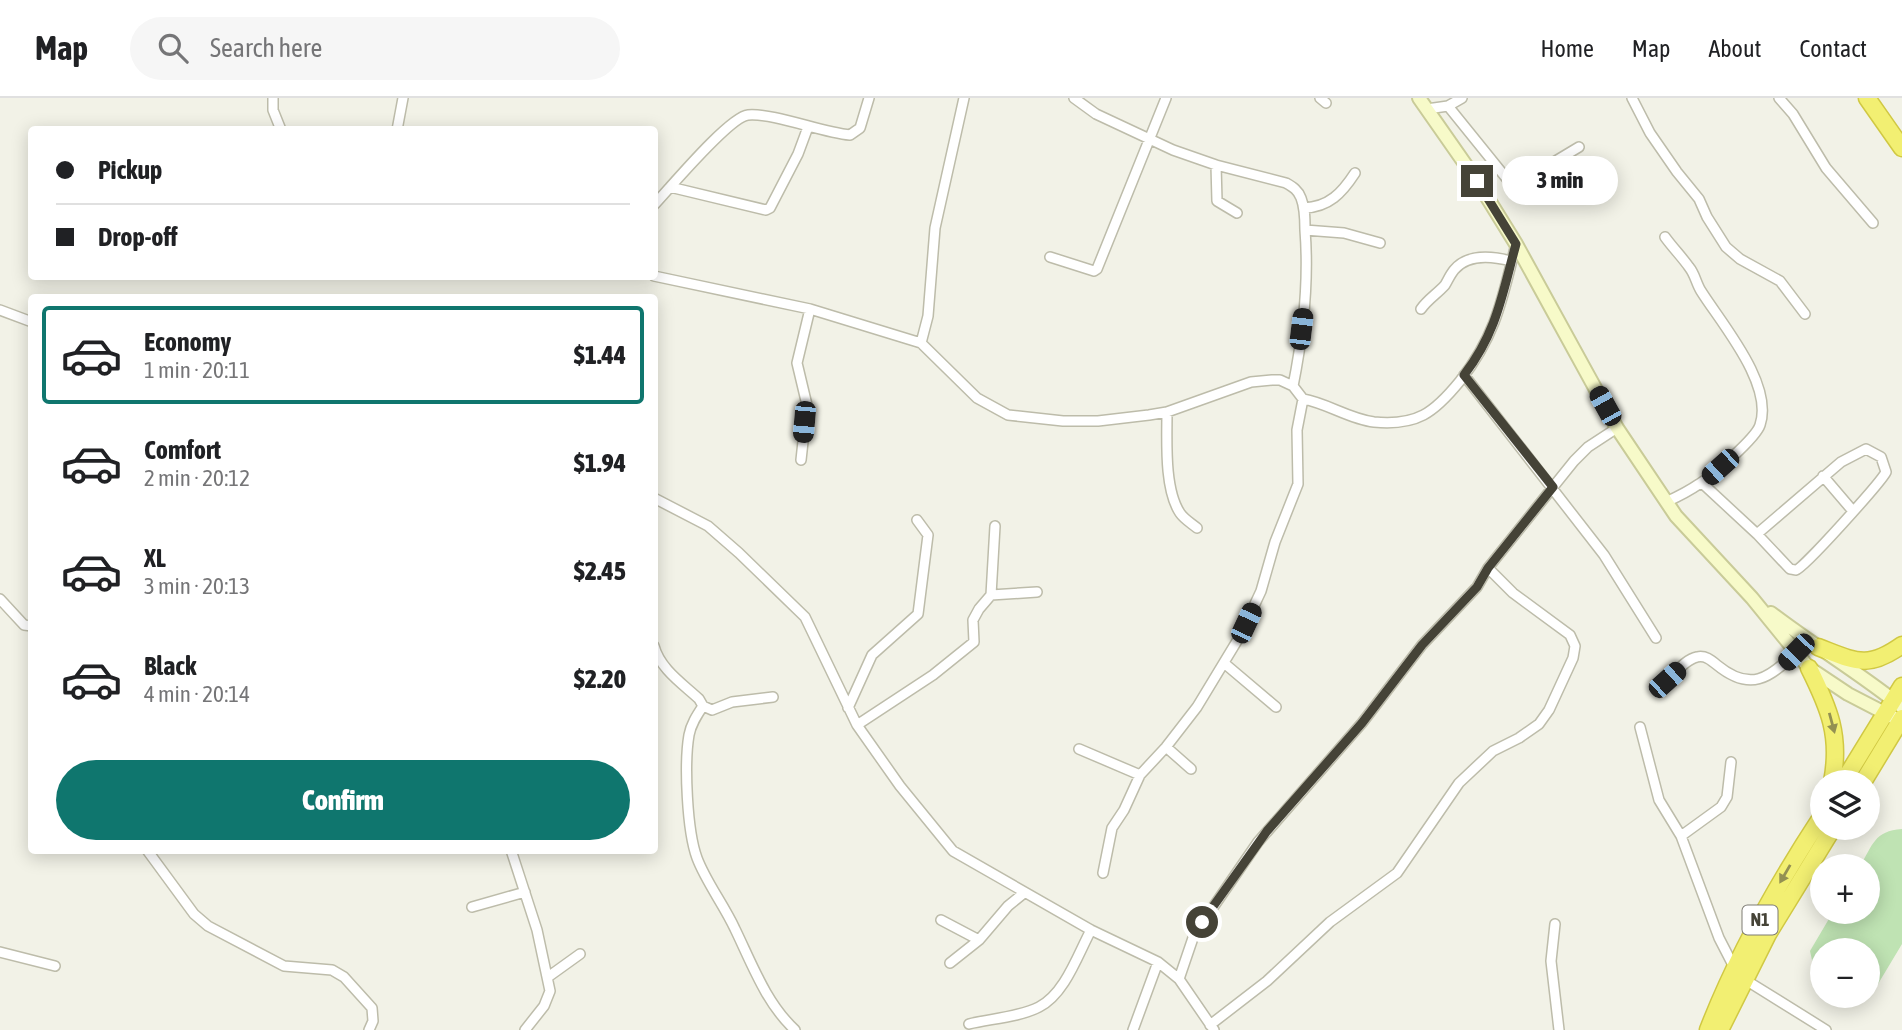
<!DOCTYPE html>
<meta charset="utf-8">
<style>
body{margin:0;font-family:"Asap Condensed",sans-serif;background:#f6f6f6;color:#202124;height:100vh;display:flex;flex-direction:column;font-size:26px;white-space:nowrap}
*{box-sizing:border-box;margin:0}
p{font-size:23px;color:#757577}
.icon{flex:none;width:38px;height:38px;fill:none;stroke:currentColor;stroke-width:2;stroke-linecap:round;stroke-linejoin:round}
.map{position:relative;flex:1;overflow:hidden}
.drawer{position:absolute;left:28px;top:196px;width:630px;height:560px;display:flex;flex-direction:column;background:#fff;border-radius:7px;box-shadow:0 4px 18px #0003}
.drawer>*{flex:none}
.guide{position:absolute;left:28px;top:28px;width:630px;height:154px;border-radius:7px;box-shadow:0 4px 18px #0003;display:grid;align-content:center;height:154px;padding:0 28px;background:#fff}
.fabs{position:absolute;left:1810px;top:672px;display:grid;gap:14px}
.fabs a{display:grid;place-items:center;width:70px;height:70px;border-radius:50%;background:#fff;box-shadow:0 4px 18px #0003;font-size:35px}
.end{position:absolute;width:32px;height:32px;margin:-16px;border:9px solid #454337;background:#fff;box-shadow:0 0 0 4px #fff}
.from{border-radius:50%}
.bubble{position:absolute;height:49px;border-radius:24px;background:#fff;box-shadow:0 4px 18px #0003;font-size:23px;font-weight:800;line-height:49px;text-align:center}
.car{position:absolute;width:21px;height:42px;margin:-21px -10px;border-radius:9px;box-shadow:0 0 5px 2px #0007;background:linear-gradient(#222 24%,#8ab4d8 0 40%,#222 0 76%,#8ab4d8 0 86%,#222 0)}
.guide b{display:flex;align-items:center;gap:24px;height:66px;font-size:26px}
.guide b+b{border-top:2px solid #e0e0e0}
.guide i{width:18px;height:18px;background:#202124}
ul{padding:12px 0 0;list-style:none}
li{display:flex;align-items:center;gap:21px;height:98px;margin:0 14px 10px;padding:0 14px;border:4px solid transparent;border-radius:7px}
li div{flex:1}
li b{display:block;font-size:26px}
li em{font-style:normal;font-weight:800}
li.selected{border-color:#0f766e}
li>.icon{width:63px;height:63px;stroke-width:1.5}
.cta{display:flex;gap:14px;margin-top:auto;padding:14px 28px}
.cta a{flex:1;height:80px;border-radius:42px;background:#0f766e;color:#fff;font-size:28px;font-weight:800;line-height:80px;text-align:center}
header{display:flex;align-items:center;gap:42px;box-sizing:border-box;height:98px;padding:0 35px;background:#fff;border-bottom:2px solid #e0e0e0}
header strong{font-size:33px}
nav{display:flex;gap:38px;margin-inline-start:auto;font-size:24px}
.search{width:490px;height:63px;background:#f6f6f6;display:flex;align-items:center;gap:18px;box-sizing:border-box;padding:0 24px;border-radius:38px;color:#757577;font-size:26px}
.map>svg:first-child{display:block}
.green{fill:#bfe3b3}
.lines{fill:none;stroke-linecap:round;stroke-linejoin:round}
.street-casing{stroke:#bdbcaa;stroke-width:12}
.secondary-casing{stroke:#c9cb98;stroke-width:16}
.highway-casing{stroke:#d0c843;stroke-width:19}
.street{stroke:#fff;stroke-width:9}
.secondary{stroke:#f7fac9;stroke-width:12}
.highway{stroke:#f2ef72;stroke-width:16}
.oneway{fill:#939052}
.route{stroke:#454337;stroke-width:9}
.labels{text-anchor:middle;stroke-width:7;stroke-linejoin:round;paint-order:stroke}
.shield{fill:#fff;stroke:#7d7b73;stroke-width:2}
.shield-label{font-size:18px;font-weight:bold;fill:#454337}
</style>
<header>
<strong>Map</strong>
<div class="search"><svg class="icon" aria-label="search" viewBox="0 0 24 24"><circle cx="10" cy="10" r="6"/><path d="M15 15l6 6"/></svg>Search here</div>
<nav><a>Home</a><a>Map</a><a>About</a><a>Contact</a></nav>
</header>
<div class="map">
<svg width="1902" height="932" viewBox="0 0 1902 932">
<rect width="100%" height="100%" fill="#f2f2e7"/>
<path class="green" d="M1902,731V846L1875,891L1867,893V852H1822V880L1813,867L1810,853L1833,814H1867V768H1860C1873,747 1874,733 1902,731Z"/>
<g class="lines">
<g class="street-casing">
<path id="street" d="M273,0V12L281,32
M1074,0L1096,16L1173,52L1216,67L1286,85C1293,89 1298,92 1301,100C1305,110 1305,121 1305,132C1309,183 1303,238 1293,288
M1320,0L1326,5
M1632,0L1650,35L1677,74L1699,101L1707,119L1726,149L1740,161L1780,183L1805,216
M1779,0L1793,16L1826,70L1873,125
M1448,8L1462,0
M1427,11L1448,8L1507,81L1512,84L1534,76L1579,49
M397,32L403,0
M1216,67L1217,103L1237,115
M670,89L766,112L770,110L798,56L808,29
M654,107C670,90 729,19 748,17C775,15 820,34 850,37L860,30L869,0
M1304,110C1329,109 1342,95 1355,75
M1305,132L1344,135L1380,145
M1665,139C1673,150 1682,159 1689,169C1695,176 1696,185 1701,193C1721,225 1774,286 1760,327C1756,340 1712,378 1699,386C1689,393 1677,399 1666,404
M1050,159L1094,173L1097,171L1166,0
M654,178L810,211L921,245L977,300L1008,317L1063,323H1098L1149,317L1167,314L1251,284L1272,282H1280L1293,288L1303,301C1327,305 1349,321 1374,324C1417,328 1434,315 1460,283C1496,237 1502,202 1516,146
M1421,211C1428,201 1437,196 1445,187C1448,182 1450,177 1454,172C1468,155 1492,158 1511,163
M0,212L32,224
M921,245L928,218L935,130L964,0
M1464,277L1604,457L1656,540
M1167,314C1167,342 1164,391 1180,415C1184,421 1191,425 1197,430
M801,362L807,307L797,265L810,211
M1823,378L1852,412
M1702,385L1757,436L1841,364L1866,351L1881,359L1886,374C1881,384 1804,470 1796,472C1794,472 1792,471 1790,471L1757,436
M654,400L708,428L739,455L805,519L857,627L900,688L953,753L1091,832L1158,864L1179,881
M991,497L1037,494
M0,501L24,527L32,528
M654,548C660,571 683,586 699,601L703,608L712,612L732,604L773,599
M1224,565L1276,609
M1667,582C1675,575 1686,561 1697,559C1705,557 1711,562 1717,567C1750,594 1769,581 1796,554
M703,608C697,617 691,626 689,637C684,666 687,733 697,760C706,784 724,807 735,831C752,866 766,905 795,932
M848,610L872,557L918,516L928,437L917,422
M857,627L933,577L974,544L973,522L979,511L991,497L995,428
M1640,629L1659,702L1681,738
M1166,649L1191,671
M1079,651L1140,677
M1731,664L1727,699L1721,709L1681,738L1719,840L1735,871
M147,752L194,816L208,828L284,868L332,872L344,879L372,910L373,923L369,932
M511,752L537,832L550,893L544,908L525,932
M1103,775L1112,730L1124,712L1140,677L1166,649L1197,609L1240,538L1261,493L1275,444L1298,386L1297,332L1303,301
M472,809L525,794
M941,822L979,842
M1555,826L1551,863L1559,932
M0,854L55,868
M950,865L979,842L1008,808L1024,795
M548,879L580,856
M1744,881L1826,932
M969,926C989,921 1020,919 1039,909C1065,896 1078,856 1091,832
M1210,927L1267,883L1330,824L1397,775L1459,685L1493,653L1519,640L1539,626L1549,612L1573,560L1575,548L1570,537L1513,495L1488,470
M1133,932L1158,864
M1214,932L1179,881L1194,837L1258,744L1362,625L1422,547L1477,489L1488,470L1574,363L1588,349L1617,330"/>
</g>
<g class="secondary-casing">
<path id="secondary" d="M1419,0L1477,83L1516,146L1617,330L1676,418L1752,500L1809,570L1848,596L1900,623
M1771,515C1814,548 1860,575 1902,609"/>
</g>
<g class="highway-casing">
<path id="highway" d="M1867,0L1902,50
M1818,549C1855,563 1867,572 1902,547
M1809,570C1829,610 1841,638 1832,684
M1843,684L1902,588
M1863,684L1902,620
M1708,932C1737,857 1778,785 1822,718
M1720,932L1768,836L1833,730"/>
</g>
<use href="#street" class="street"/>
<use href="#secondary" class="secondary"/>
<use href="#highway" class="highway"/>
</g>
<defs><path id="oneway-solid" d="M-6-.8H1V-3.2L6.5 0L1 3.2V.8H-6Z" transform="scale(1.75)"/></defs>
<g class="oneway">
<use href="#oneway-solid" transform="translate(1832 625) rotate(75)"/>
<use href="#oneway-solid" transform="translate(1785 776) rotate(120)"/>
</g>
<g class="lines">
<path class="route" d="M1202,824L1267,733L1362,625L1422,547L1477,489L1488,470L1553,389L1464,277C1497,234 1502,197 1516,146L1477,83"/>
</g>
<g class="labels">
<rect class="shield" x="1742.5" y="807.5" width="35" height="29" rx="5"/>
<g class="shield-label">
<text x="1760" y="828">N1</text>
</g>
</g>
</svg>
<div class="fabs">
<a><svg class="icon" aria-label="layers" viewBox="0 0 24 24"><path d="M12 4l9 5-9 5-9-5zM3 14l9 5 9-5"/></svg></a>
<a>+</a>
<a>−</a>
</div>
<i class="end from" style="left:1202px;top:824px"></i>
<i class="end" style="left:1477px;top:83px"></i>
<div class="bubble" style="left:1502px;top:58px;width:116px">3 min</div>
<i class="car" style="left:1301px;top:231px;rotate:7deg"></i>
<i class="car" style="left:1605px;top:308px;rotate:331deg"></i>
<i class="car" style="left:804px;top:324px;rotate:185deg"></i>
<i class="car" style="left:1720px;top:369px;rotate:228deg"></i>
<i class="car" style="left:1246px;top:525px;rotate:25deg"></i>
<i class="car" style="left:1796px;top:554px;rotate:224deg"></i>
<i class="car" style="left:1667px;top:582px;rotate:48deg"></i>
<div class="guide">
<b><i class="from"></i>Pickup</b>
<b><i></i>Drop-off</b>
</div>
<section class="drawer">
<ul>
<li class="selected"><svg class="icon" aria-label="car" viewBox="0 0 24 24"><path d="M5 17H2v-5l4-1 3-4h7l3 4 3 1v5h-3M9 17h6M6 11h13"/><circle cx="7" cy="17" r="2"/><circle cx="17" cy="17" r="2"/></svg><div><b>Economy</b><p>1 min · 20:11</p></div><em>$1.44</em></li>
<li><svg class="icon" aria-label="car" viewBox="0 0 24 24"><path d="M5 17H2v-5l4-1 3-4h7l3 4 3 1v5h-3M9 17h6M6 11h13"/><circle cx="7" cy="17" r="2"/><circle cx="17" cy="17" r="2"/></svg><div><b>Comfort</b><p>2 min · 20:12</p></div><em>$1.94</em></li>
<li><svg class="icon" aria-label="car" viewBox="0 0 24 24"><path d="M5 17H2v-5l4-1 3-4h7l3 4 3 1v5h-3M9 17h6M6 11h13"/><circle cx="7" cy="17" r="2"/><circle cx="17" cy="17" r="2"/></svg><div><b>XL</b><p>3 min · 20:13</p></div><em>$2.45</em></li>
<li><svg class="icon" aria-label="car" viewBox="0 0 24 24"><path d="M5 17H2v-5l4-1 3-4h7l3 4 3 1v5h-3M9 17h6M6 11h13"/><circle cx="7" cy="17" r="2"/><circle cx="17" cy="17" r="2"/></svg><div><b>Black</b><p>4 min · 20:14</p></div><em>$2.20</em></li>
</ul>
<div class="cta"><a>Confirm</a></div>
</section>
</div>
